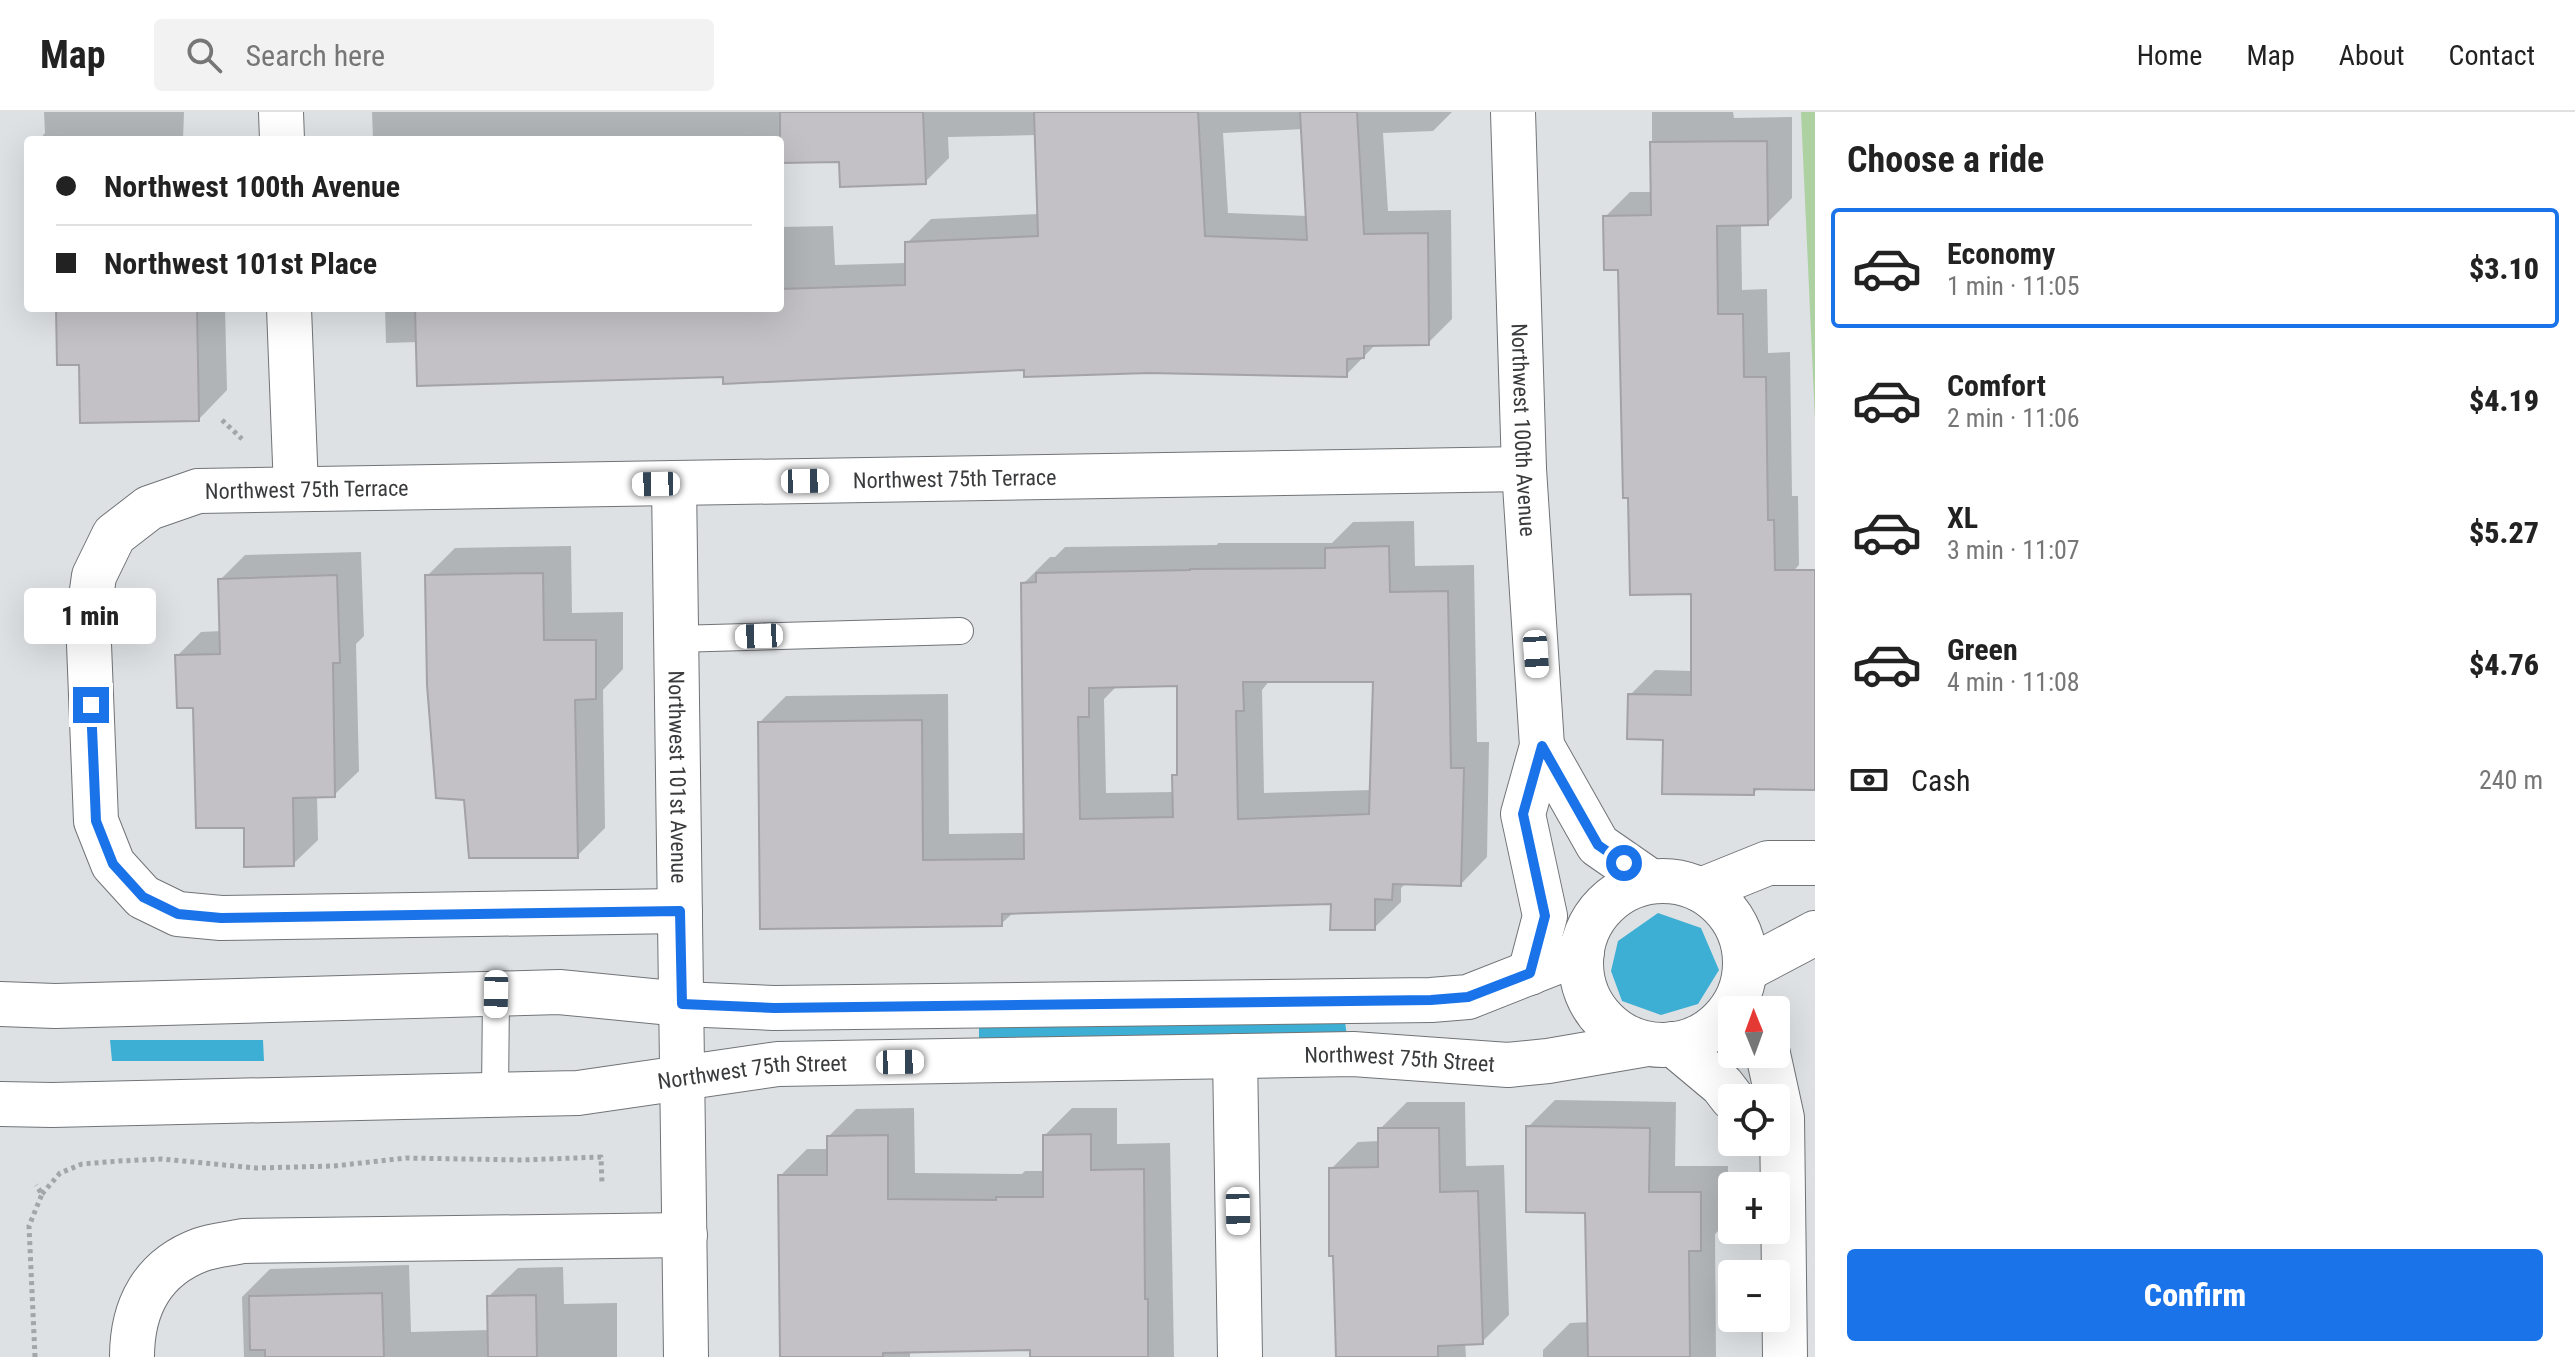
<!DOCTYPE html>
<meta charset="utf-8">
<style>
body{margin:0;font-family:"Roboto Condensed",sans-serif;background:#f2f2f2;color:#222;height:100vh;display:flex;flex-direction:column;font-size:30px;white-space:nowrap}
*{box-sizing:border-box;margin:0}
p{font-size:26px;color:#767676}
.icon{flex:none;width:44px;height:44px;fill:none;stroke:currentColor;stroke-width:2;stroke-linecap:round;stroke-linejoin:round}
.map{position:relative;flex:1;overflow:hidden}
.sheet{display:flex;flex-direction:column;background:#fff;width:760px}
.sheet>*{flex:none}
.guide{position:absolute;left:24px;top:24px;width:760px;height:176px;border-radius:8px;box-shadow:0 8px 32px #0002;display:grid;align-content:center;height:176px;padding:0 32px;background:#fff}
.needle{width:52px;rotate:359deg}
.fabs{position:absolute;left:1718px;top:884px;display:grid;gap:16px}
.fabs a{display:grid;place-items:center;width:72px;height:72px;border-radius:8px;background:#fff;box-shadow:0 8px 32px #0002;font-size:40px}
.end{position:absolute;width:36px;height:36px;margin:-18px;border:10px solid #1a73e8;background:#fff;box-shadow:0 0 0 4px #fff}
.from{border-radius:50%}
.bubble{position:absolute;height:56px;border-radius:8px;background:#fff;box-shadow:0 8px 32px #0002;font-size:26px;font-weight:800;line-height:56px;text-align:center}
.car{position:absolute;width:24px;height:48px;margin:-24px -12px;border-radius:10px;box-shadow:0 0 6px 2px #0007;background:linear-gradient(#fff 24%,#345 0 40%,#fff 0 76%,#345 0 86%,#fff 0)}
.guide b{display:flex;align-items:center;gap:28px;height:76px;font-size:30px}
.guide b+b{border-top:2px solid #e0e0e0}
.guide i{width:20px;height:20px;background:#222}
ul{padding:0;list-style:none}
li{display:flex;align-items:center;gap:24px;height:120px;margin:0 16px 12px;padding:0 16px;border:4px solid transparent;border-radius:8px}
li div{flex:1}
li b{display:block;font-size:30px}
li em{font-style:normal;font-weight:800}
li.on{border-color:#1a73e8}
li>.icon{width:72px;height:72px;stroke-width:1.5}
h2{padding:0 32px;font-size:36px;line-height:96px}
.pay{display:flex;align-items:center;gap:20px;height:88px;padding:0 32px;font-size:30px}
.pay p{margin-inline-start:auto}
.cta{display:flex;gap:16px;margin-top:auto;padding:16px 32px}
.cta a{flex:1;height:92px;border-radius:8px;background:#1a73e8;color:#fff;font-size:32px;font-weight:800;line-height:92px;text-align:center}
header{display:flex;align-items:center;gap:48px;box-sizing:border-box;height:112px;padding:0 40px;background:#fff;border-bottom:2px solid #e0e0e0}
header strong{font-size:38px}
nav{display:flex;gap:44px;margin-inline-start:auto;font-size:28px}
.search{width:560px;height:72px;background:#f2f2f2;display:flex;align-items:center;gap:20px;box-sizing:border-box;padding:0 28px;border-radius:8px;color:#767676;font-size:30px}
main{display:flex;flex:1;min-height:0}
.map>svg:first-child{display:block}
.green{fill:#add1a1}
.water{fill:#3dafd4}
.shadow{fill:#0003;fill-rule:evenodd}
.building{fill:#c3c1c5;stroke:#a3a2a6;stroke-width:2;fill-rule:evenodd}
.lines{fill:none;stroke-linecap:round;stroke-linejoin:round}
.service-casing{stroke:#717477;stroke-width:28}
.minor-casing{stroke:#717477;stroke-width:46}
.path{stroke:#a3a6a8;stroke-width:5;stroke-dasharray:4 4;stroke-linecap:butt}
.service{stroke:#fff;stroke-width:26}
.minor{stroke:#fff;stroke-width:44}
.route{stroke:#1a73e8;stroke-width:10}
.labels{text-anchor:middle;stroke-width:7;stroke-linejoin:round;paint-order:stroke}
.street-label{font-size:22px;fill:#3a3b3d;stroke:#eaeef1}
</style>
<header>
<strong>Map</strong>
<div class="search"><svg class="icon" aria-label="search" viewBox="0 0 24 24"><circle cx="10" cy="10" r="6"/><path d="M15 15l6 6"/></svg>Search here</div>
<nav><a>Home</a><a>Map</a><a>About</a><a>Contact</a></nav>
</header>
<main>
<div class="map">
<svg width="1815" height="1245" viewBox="0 0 1815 1245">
<rect width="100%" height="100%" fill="#dde1e4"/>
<path class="green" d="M1801,0H1815V308Z"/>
<path class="water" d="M1658,801L1701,816L1719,858L1698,892L1661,903L1622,889L1611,859L1618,829Z
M1345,910L1347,924L979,927V916Z
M110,928H263L264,949H112Z"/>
<path class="shadow" d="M44,0H184L183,28H39L45,21Z
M372,0H1452L1433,19L1383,21L1388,99L1451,98L1452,207L1428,231L1376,232L1346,263L1026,256L725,263L418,230L386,231L385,196H780V115L833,114L835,153L907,151V131L931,107L1039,102L1036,23L948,25L949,46L925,70L841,48L780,49V28H373ZM1303,17L1308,104L1228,101L1223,21Z
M1652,0H1733L1734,6L1792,5V86L1767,111L1741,112L1742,178L1767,177L1768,241L1790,240L1792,384H1798L1799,453L1781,472L1815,556V676L1759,675L1754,681L1665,626L1630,583L1655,558L1693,559V480L1630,384L1620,156L1605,105L1630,80H1652Z
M58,196H225L227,278L199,307L81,251Z
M1414,409L1415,454L1474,453L1477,630H1489L1487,745L1461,772L1407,770L1401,776V790L1374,816L1333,790L1014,800L1001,812L762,815L760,610L786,584L948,582L949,722L1025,721L1023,472L1050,445H1055L1065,435L1217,433L1218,431H1332L1353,410ZM1270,568H1375L1372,678L1264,681L1262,578ZM1179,572V659L1174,664L1175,680L1106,681L1104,587L1115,576V573Z
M571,434L572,501L623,500V557L603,578L605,716L577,744L466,687L427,464L455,436Z
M361,440L364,524L356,532L359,659L334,683H317L318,728L293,752L246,714L177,544L201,520L222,519L220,468L245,443Z
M1555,988L1676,990L1675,1054H1728L1727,1110L1715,1122L1716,1245H1543V1238L1570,1211L1590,1210L1587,1099L1528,1015Z
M1407,990H1465L1466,1054L1504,1053L1509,1203L1482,1230L1465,1231L1466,1245H1338L1331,1057L1358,1030L1380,1029V1017Z
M914,996L915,1061L1022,1062L1025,1059H1045V1023L1072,996H1117V1032L1170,1031L1174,1245H1032V1236L910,1239V1245H782L780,1064L807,1037H829V1024L856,997Z
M409,1153L411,1220L490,1218L489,1184L518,1156L563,1155L564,1192L617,1191V1245H244L242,1185L270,1157Z"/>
<path class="building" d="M780,0H923L926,72L840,75L839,50L780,51Z
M1034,0H1198L1205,124L1307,128L1300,0H1357L1364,122L1428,121L1429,233L1364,234V246L1347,247V265L1149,261L1024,265V258L723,272V265L417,274L415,196H780V177L905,173V130L1038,124Z
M1767,29L1768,113L1717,114L1718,202H1743L1744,265H1766L1768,408H1774L1775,458H1815V678L1754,677V683L1662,682L1663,628L1627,627L1628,582L1691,583V482L1630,483L1628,386H1623L1618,158H1604L1603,104L1651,103L1650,30Z
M56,196H197L199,309L80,311L79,253H57Z
M1389,434L1390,480L1448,479L1451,656H1464L1461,774L1393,772L1392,788L1375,787V818H1330L1331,792L1002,802V814L760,817L758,610L922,608L923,748L1024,747L1021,471L1036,470V461L1190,458V457L1325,456V436ZM1243,570H1373L1369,702L1238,707L1236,599H1244ZM1177,574V663H1172L1173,705L1080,707L1078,605H1089V576Z
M543,461L544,528H596V587L575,588L578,746H469L464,688L436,686L427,573L425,463Z
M337,463L340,551H333L335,685L293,686L294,754L244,755V716H196L193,596H177L175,543L220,542L218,467Z
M1526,1014L1650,1016L1649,1080H1701V1139H1689L1690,1245H1588L1585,1101L1526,1100Z
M1378,1016H1439L1440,1080L1478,1079L1483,1232L1438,1234V1245H1336L1333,1144H1329V1056L1378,1055Z
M1091,1022V1058L1144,1057L1145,1187H1148V1245H1030V1238L883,1241V1245H780L778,1063H827V1024L888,1023V1087L996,1088V1085H1043V1023Z
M382,1181L384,1245H265V1238H250L249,1184Z
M536,1183L537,1245H488L487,1184Z"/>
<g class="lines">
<g class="service-casing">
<path id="service" d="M676,527L960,519
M495,983L496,882"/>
</g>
<g class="minor-casing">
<g id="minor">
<path d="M281,0L282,28"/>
<path id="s1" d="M1513,0L1524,357L1542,634L1523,702L1545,804L1530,861"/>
<path d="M289,196L296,377"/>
<path id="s2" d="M674,371L686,1245"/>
<path d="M1542,634L1598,733L1650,769"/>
<circle cx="1663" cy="851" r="82"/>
<path d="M1701,778L1768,751H1815"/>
<path id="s3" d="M680,799L221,806L178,802L143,785L113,752L96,709L88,507L94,464L114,423L149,396L198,379L1524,357"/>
<path d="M1745,858L1815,821"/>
<path d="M0,892L55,894L559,880L682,892L774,896L1431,888L1468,885L1582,840"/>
<path d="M1673,932L1722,973L1732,986"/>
<path d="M1768,942L1782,1006L1785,1245"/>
<path d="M1235,944L1240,1245"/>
<path id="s4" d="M0,992L52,993L578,981L778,952L1353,942L1508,953L1548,949L1647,932"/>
<path d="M132,1245C132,1195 152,1156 200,1138C214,1133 229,1132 243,1129L685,1123"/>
</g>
</g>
<path class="path" d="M222,308L242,327
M42,1082L60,1061L82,1052L119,1049L162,1047L256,1056L334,1054L406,1046L522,1048L601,1045L602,1072
M35,1245L29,1114L42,1082L36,1073"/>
<use href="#service" class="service"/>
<use href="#minor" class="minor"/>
</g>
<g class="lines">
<path class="route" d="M91,593L96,709L113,752L143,785L178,802L221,806L680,799L682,892L774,896L1431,888L1468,885L1530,861L1545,804L1523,702L1542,634L1598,733L1624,751"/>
</g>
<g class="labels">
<g class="street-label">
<text dy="8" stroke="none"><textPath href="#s1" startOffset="318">Northwest 100th Avenue</textPath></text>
<text dy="8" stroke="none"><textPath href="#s3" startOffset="1776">Northwest 75th Terrace</textPath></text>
<text dy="8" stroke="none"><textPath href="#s3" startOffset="1128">Northwest 75th Terrace</textPath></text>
<text dy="8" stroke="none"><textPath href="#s2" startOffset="294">Northwest 101st Avenue</textPath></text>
<text dy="8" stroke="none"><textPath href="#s4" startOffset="1402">Northwest 75th Street</textPath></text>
<text dy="8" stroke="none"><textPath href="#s4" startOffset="754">Northwest 75th Street</textPath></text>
</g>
</g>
</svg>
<div class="fabs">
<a><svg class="needle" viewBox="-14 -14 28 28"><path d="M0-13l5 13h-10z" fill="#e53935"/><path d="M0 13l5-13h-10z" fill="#767676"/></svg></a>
<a><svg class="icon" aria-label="locate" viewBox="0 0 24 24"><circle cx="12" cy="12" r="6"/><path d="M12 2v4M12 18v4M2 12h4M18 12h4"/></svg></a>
<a>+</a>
<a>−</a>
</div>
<i class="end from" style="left:1624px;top:751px"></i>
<i class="end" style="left:91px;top:593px"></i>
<div class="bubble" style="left:24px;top:476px;width:132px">1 min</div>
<i class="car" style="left:805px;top:369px;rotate:89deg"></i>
<i class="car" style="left:656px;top:372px;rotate:269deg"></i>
<i class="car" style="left:759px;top:524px;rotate:268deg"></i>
<i class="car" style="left:1536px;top:542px;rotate:176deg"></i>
<i class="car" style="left:496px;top:882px;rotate:181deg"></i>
<i class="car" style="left:900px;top:950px;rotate:89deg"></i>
<i class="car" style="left:1238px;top:1099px;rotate:179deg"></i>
<div class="guide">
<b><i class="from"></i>Northwest 100th Avenue</b>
<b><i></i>Northwest 101st Place</b>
</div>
</div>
<section class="sheet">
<h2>Choose a ride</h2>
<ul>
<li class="on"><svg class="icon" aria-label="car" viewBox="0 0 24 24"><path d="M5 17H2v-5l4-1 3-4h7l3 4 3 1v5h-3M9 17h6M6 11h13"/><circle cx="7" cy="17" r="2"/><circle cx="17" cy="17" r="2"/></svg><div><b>Economy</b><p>1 min · 11:05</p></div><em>$3.10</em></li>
<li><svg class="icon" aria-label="car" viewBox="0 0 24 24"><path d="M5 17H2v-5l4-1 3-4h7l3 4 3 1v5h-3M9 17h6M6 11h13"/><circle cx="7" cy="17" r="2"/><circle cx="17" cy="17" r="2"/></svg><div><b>Comfort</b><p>2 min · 11:06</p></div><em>$4.19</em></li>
<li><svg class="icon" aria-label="car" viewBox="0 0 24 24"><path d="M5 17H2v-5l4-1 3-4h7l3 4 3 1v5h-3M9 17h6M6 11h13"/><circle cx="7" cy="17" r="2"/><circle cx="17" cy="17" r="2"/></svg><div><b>XL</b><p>3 min · 11:07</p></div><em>$5.27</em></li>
<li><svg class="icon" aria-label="car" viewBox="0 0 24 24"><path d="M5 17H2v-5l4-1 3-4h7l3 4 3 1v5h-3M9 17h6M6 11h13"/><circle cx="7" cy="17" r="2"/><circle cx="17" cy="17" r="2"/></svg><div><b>Green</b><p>4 min · 11:08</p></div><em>$4.76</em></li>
</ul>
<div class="pay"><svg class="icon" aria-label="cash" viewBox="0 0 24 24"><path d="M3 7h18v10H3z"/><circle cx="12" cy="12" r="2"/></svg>Cash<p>240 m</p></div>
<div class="cta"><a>Confirm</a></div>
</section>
</main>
